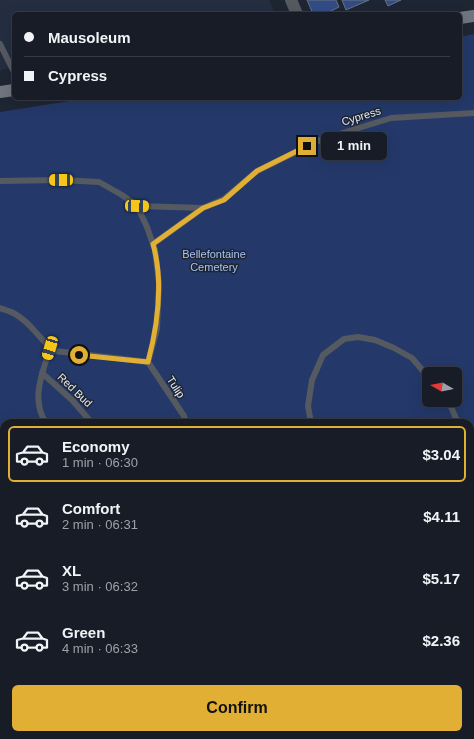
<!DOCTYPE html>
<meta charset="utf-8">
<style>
body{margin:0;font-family:Arial,sans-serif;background:#242932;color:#f1f3f6;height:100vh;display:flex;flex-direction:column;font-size:15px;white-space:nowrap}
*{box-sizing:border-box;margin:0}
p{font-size:13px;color:#9ea1a7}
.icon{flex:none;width:22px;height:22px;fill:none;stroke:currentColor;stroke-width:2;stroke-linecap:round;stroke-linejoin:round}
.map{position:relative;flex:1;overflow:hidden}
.sheet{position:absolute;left:0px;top:419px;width:474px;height:320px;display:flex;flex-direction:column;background:#171c26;border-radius:12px 12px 0 0;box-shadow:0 4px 16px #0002,0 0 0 1px #363a43}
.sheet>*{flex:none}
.top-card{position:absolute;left:12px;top:12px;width:450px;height:88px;border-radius:6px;box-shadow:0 4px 16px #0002,0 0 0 1px #363a43;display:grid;align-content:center;height:88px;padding:0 12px;background:#171c26}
.needle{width:26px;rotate:279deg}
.fabs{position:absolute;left:422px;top:367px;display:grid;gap:8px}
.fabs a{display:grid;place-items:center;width:40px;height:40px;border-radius:6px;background:#171c26;box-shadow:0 4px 16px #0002,0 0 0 1px #363a43;font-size:20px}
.end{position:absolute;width:18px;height:18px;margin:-9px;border:5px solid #e1af34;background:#111;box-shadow:0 0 0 2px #111}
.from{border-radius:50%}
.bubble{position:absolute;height:28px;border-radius:6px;background:#171c26;box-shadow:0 4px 16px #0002,0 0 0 1px #363a43;font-size:13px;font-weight:700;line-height:28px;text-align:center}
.car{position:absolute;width:12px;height:24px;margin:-12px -6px;border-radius:5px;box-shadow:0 0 3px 1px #0007;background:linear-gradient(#f5c518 24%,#345 0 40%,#f5c518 0 76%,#345 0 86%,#f5c518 0)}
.top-card b{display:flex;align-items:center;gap:14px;height:38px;font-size:15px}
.top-card b+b{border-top:1px solid #363a43}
.top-card i{width:10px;height:10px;background:#f1f3f6}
ul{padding:7px 0 0;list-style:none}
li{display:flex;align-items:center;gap:12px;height:56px;margin:0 8px 6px;padding:0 4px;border:2px solid transparent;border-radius:6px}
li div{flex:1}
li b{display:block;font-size:15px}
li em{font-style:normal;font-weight:700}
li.selected{border-color:#e1af34}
li>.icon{width:36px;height:36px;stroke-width:1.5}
.button{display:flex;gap:8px;margin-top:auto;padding:8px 12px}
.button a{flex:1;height:46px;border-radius:6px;background:#e1af34;color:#111;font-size:16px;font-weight:700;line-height:46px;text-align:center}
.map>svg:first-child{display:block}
.built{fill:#252e41}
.green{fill:#24396a;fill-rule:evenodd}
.building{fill:#334c86;stroke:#6a7282}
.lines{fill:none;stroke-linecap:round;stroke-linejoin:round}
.lane{stroke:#555960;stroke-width:6}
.street{stroke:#555960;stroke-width:12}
.secondary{stroke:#707580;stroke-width:12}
.route{stroke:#e1af34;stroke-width:5}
.labels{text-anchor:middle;stroke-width:3;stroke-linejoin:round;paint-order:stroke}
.street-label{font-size:11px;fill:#e6eaf4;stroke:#1f2633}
.park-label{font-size:11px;fill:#a9c2f6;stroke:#1f2633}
</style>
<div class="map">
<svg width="474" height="739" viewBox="0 0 474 739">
<rect width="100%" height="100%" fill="#1f2633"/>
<path class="built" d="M0,0H269L275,14H14V67L0,70Z"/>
<path class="green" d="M474,34V739H0V112L89,98H460V37ZM429,374H455V400H429ZM4,423H470V735H4Z"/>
<path class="building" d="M307,0H336L339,7L325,14H313Z
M342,0H369L346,10Z
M385,0H401L388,6Z"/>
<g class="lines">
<path class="lane" d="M0,44L14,72
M0,181L61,180L99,182L122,195L137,206L147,227L155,250L159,283L157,329L148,362
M137,206L203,208L224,199L257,171L320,140L391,118L474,113
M153,244L203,208
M0,308C5,310 11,311 15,314C31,322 40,341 55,351L148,362
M148,362L184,416L186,423
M42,373L72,400L92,423
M448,400L458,423
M46,423C30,399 43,372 50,348
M311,423L308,406L312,380L323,355L344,339L358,337L375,340L394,348L412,358L429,378
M470,470L474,575
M470,600L474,597
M56,739L62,735
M200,739L205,735
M473,739L474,733"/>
<path class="street" d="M291,0L297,14
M0,522L4,527
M398,739V735"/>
<path class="secondary" d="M460,18L474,16
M0,92L14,90"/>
</g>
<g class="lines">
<path class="route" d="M79,355L148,362C158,324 164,283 153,244L203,208L224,200L257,171L307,146"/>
</g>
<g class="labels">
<g class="street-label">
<text transform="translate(361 116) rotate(-17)" y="4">Cypress</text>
<text transform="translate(176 387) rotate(57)" y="4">Tulip</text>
<text transform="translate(75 390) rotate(44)" y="4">Red Bud</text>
</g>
<g class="park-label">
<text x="214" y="258">Bellefontaine<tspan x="214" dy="13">Cemetery</tspan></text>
</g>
</g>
</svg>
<div class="fabs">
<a><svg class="needle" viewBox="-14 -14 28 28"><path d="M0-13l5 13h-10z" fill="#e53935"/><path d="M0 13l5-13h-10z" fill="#9ea1a7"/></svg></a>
</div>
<i class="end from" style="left:79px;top:355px"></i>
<i class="end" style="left:307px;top:146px"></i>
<div class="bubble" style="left:321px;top:132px;width:66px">1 min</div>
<i class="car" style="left:61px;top:180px;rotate:270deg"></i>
<i class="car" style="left:137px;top:206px;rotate:92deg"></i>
<i class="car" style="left:50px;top:348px;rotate:197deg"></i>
<div class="top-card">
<b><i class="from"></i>Mausoleum</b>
<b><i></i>Cypress</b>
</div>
<section class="sheet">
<ul>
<li class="selected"><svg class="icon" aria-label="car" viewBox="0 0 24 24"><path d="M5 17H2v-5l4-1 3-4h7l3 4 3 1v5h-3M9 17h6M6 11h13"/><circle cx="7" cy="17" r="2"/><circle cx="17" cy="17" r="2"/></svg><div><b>Economy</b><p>1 min · 06:30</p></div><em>$3.04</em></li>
<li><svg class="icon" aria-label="car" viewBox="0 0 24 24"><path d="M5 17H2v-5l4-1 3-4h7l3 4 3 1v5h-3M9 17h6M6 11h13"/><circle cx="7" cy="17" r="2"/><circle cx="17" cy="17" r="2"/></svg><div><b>Comfort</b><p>2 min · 06:31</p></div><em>$4.11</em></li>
<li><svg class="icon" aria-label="car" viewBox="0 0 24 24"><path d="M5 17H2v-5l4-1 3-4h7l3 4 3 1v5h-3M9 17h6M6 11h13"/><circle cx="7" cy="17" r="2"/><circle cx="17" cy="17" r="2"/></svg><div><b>XL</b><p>3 min · 06:32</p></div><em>$5.17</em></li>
<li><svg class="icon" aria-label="car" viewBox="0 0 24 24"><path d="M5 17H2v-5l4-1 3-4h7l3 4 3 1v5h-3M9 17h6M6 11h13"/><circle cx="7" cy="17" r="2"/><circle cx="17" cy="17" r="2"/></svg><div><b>Green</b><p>4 min · 06:33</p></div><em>$2.36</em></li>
</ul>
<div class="button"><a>Confirm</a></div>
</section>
</div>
